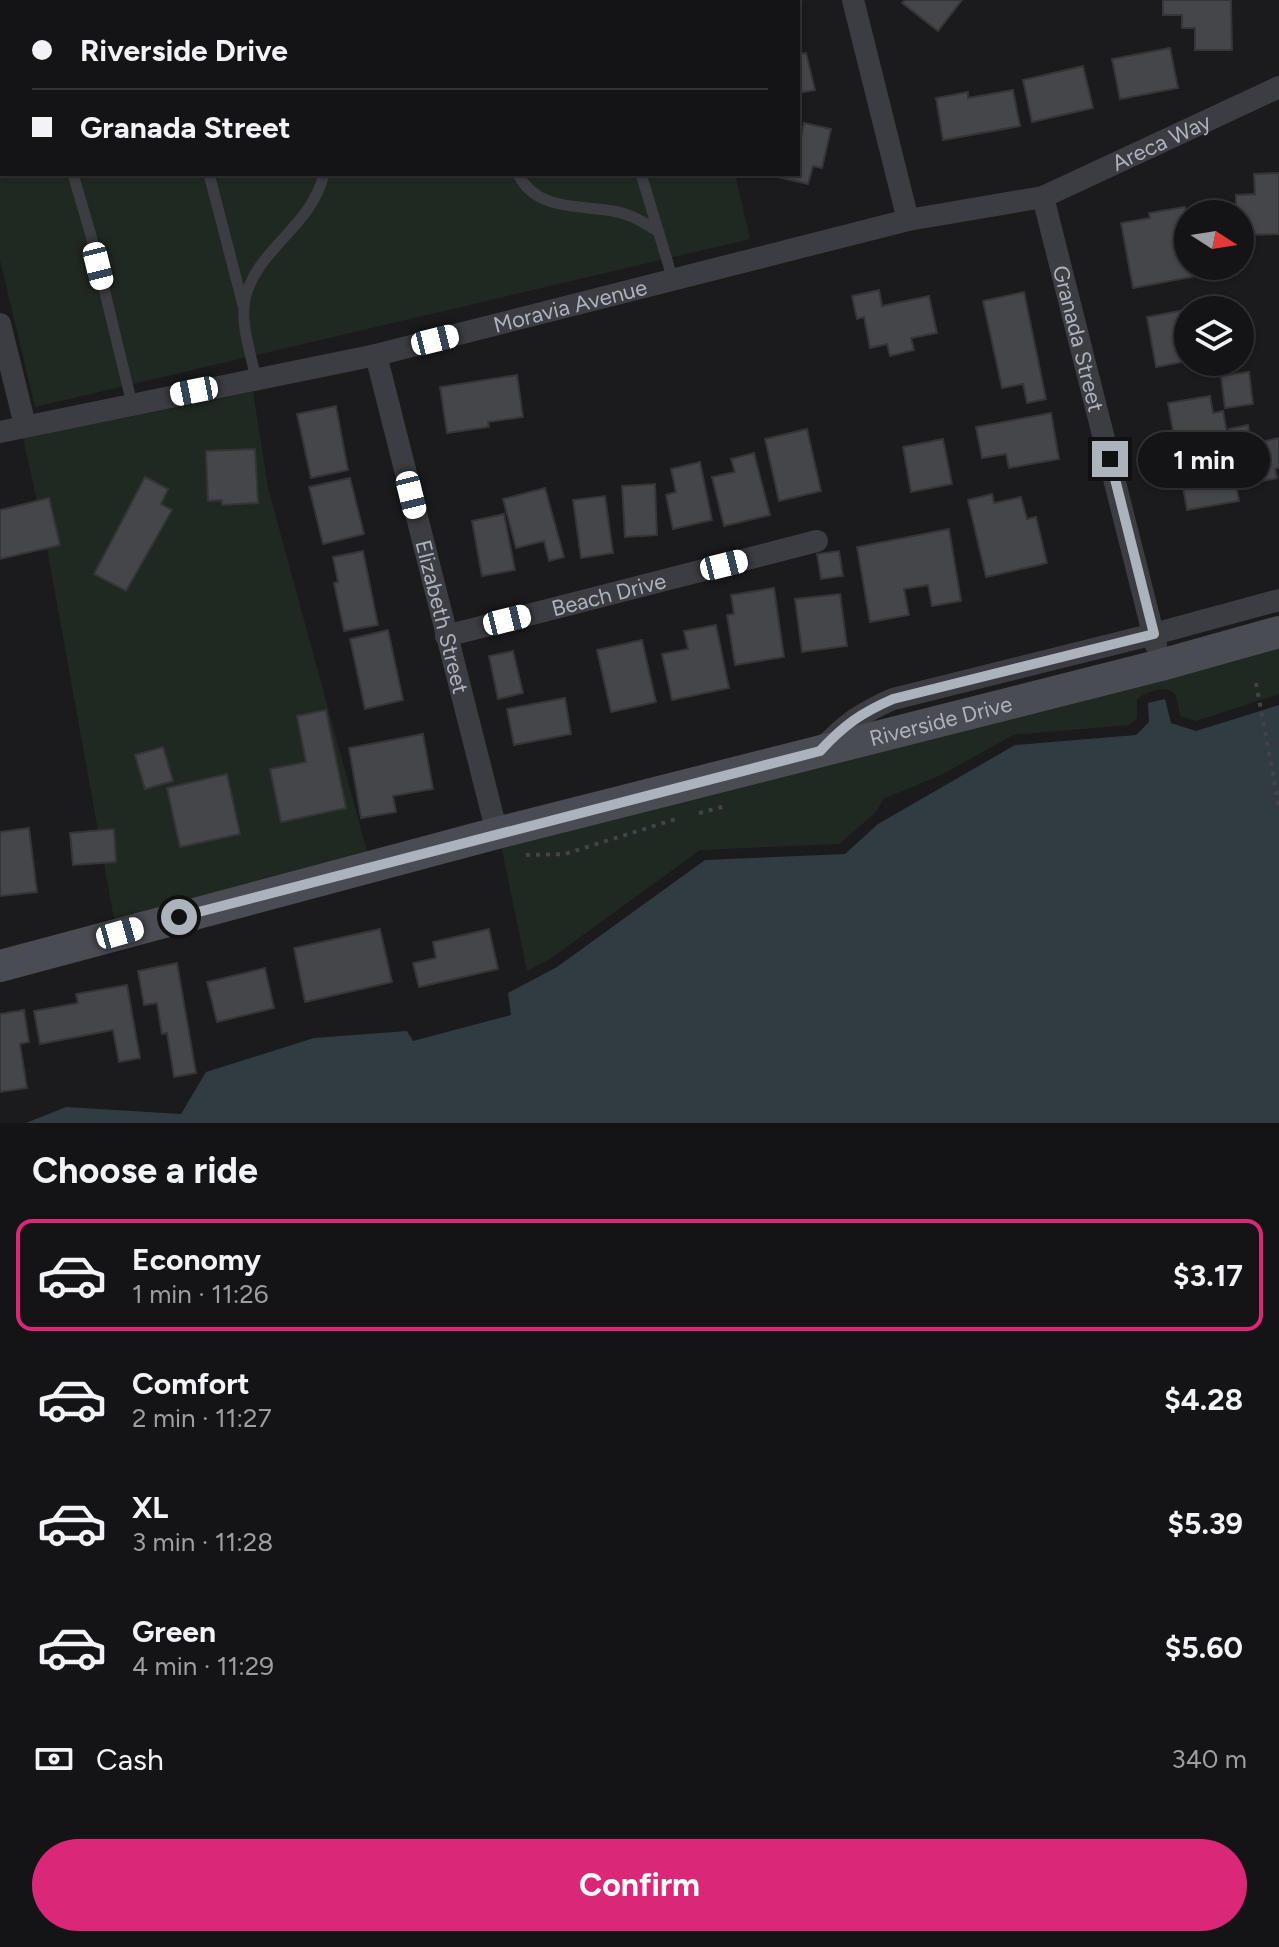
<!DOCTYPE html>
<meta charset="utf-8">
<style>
body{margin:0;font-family:Figtree,sans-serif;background:#212123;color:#f1f3f6;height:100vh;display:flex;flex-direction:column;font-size:30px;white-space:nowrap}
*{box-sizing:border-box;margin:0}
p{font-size:26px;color:#9d9ea1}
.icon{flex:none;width:44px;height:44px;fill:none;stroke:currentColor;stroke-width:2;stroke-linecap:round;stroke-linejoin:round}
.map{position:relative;height:1123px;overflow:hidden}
.drawer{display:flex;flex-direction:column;background:#141416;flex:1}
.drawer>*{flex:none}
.hud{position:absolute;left:0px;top:0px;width:800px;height:176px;box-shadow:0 2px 6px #0004,0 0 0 2px #333335;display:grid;align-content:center;height:176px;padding:0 32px;background:#141416}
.needle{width:52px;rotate:102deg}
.controls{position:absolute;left:1174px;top:200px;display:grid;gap:16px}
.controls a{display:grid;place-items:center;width:80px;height:80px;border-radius:50%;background:#141416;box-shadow:0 2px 6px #0004,0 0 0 2px #333335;font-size:40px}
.end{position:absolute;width:36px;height:36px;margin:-18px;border:10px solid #adb3bd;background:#111;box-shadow:0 0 0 4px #111}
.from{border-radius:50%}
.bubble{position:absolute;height:56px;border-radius:28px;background:#141416;box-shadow:0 2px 6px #0004,0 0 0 2px #333335;font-size:26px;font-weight:700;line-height:56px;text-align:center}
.car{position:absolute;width:24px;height:48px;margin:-24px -12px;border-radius:10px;box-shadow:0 0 6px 2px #0007;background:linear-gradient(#fff 24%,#345 0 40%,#fff 0 76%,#345 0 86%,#fff 0)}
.hud b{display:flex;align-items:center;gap:28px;height:76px;font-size:30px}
.hud b+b{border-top:2px solid #333335}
.hud i{width:20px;height:20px;background:#f1f3f6}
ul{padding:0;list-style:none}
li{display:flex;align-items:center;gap:24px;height:112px;margin:0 16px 12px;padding:0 16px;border:4px solid transparent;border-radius:16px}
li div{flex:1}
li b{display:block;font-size:30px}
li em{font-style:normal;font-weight:700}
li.on{border-color:#db2777}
li>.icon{width:72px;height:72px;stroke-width:1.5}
h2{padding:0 32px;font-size:36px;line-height:96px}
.pay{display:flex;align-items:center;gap:20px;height:88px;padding:0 32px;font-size:30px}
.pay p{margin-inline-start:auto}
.action{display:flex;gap:16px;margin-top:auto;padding:16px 32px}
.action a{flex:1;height:92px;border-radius:48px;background:#db2777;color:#fff;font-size:32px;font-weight:700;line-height:92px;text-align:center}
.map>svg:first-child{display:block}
.green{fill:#202921}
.water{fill:#303b42}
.building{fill:#45464a;stroke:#353539;stroke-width:2}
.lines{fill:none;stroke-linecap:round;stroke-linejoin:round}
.path{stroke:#424449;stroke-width:4;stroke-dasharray:4 6;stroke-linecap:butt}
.lane{stroke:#3c3d42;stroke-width:11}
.street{stroke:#3c3d42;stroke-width:22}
.secondary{stroke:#4a4c53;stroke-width:32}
.route{stroke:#adb3bd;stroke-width:10}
.labels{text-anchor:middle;stroke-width:6;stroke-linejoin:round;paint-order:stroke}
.street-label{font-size:22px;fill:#adb3bd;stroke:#161618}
</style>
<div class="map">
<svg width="1279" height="1123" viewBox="0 0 1279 1123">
<rect width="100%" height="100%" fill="#1b1b1d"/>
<path class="green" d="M0,0H695V2H2V174H735L750,239L35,407L0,260Z
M253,392L268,488L368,855L114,919L45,537L23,438Z
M1279,645V694L1196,721L1180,716C1179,710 1178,700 1175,695C1167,683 1145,692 1137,699V718L1129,725L1013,735L943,774L883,799L876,812L839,844L700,850L550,959L527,971L501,845Z"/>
<path class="water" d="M1165,699L1171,723L1196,731L1279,705V1123H26L66,1107L181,1114L206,1072L314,1038L407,1031L413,1041L511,1015L508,993L557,967L705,860L845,854L878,824L1015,745L1136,735L1149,722L1148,703Z"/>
<path class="building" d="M46,0H78V2H47Z
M758,0H794L795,2H759Z
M905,0H962L938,31L902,3Z
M1163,0H1231L1232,50H1195V28H1182V15H1163Z
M1170,48L1178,88L1120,99L1112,59Z
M806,53L815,90L798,93V54Z
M1083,66L1093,108L1032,122L1023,80Z
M1013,90L1020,126L943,140L936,98L968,92V98Z
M804,123L831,129L822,168L813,166L808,184L777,177L778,174H798V136L801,137Z
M1279,173V234L1240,235V214H1236V195L1255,194L1254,174Z
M1185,207L1188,224V266H1195L1197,276L1133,288L1121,223L1150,218L1149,213Z
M879,290L882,306L929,296L937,333L911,338L914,350L890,356L887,344L870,348L864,317L857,319L852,296Z
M1024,292L1046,399L1027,403L1023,384L1002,388L983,301Z
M1195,308V310H1188V361L1156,367L1147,317Z
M1249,372L1253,404L1225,408L1221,376Z
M517,375L523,417L488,422L489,427L447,433L440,387Z
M1210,396L1213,413L1223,411L1239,501L1187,510L1168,403Z
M336,406L348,470L311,478L297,414Z
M1051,413L1059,459L1009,468L1006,454L982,458L976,427Z
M1248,425L1251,444L1279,438V468L1275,469L1277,478L1240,486L1229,429Z
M807,429L821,491L779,501L765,439Z
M943,439L952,484L911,492L903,447Z
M255,449L258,503L222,505V500L208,501L206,451Z
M754,453L770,515L724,526L712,477L735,472L731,459Z
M700,462L712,520L673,529L666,495L676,492L671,469Z
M145,477L168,489L161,504L172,510L126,591L94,574Z
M350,478L364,534L323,544L309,487Z
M655,484L657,535L625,537L622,486Z
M545,488L564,557L549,561L544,541L516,548L503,499Z
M992,494L994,503L1021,497L1027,519L1036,517L1047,563L986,577L968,500Z
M605,496L613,553L581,558L573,500Z
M49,498L60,545L0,559V510Z
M504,514L515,570L482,576L472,521Z
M949,529L961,601L932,606L928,585L904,589L909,615L870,622L857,547Z
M363,551L378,625L344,631L334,583L338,582L333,557Z
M839,551L843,576L821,579L817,554Z
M774,588L784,657L735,665L727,615L734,614L731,595Z
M840,594L847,646L802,652L795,599Z
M716,625L729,688L672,700L662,654L688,649L684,631Z
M388,630L403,700L365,709L350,639Z
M642,640L656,702L611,712L597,650Z
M513,651L523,693L498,699L489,656Z
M565,698L571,734L514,745L507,709Z
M326,710L346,808L281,822L270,769L306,762L297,716Z
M423,734L433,789L393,796L396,812L361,818L349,748Z
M163,747L173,781L145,789L135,755Z
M227,774L240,834L180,847L167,788Z
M29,828L37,892L0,896V832Z
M114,829L116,862L73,865L70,833Z
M380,929L392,982L305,1002L294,948Z
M489,929L498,969L419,987L413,963L436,958L433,942Z
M177,963L196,1073L174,1077L167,1033L162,1034L157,1003L144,1005L138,971Z
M265,968L274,1008L217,1022L207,982Z
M127,985L140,1058L119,1062L113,1030L40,1044L34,1011L78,1003L76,994Z
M24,1010L29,1042L20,1044L27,1088L0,1092V1014Z"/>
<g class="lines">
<path class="path" d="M1256,683L1279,807
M699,813L726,806
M526,855L565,854L679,818"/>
<path class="lane" d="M29,0V2
M291,0V2
M470,0L471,2
M596,0L597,2
M73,174L92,239L132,404
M209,174L243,305
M518,174C536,211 579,205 613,211C631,214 645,223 659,232
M641,174L673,280
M256,379C251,354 240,324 245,299C256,249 311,228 324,174"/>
<g class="street">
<path d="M853,0L908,220"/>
<path id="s1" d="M1043,197L1156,645"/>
<path d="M0,324L25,425"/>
<path id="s2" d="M376,355L497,833"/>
<path id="s3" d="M0,432L376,355L908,220L1043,197L1279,87"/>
<path id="s4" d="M446,636L817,541"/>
<path d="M820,751C844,725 861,713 893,699L1154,634L1279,600"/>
</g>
<path class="secondary" id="s5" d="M0,966L497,833L1161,665L1279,632"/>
</g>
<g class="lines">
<path class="route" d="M179,917L820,751C844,725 861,713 893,699L1154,634L1110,459"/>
</g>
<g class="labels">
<g class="street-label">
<text dy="8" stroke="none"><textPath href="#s3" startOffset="1200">Areca Way</textPath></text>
<text dy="8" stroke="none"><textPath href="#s3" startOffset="584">Moravia Avenue</textPath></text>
<text dy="8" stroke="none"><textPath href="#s1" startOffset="146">Granada Street</textPath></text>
<text dy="8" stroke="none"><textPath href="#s4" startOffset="168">Beach Drive</textPath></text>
<text dy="8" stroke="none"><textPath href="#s2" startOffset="270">Elizabeth Street</textPath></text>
<text dy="8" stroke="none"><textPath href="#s5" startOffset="972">Riverside Drive</textPath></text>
</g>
</g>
</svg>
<div class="controls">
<a><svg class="needle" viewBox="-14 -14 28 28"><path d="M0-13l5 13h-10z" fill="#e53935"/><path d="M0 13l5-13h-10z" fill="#9d9ea1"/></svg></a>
<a><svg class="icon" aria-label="layers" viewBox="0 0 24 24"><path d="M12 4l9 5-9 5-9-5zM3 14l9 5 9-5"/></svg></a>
</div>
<i class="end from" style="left:179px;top:917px"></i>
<i class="end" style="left:1110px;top:459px"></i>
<div class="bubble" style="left:1138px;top:432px;width:132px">1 min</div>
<i class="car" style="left:98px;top:266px;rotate:166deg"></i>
<i class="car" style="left:435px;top:340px;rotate:76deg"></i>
<i class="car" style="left:194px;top:391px;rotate:259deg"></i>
<i class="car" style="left:411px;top:495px;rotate:166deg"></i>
<i class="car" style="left:724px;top:565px;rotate:76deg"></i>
<i class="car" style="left:507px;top:620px;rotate:76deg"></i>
<i class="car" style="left:120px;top:933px;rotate:74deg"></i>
<div class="hud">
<b><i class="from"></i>Riverside Drive</b>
<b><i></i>Granada Street</b>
</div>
</div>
<section class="drawer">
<h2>Choose a ride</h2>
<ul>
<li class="on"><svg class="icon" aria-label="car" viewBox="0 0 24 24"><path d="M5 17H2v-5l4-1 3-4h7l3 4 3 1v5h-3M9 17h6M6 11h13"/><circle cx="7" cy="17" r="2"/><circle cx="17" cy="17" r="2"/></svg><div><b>Economy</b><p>1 min · 11:26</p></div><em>$3.17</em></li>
<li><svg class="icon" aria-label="car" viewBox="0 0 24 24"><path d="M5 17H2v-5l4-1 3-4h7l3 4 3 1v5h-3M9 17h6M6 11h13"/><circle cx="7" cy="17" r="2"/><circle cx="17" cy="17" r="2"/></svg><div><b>Comfort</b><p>2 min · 11:27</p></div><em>$4.28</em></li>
<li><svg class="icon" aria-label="car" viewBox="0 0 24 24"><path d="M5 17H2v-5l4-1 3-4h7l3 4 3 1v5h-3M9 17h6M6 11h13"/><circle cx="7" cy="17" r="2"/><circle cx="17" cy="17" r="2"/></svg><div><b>XL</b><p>3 min · 11:28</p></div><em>$5.39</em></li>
<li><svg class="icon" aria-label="car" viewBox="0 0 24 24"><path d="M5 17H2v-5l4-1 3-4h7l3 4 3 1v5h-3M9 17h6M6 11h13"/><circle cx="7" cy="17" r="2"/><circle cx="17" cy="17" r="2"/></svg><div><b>Green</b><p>4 min · 11:29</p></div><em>$5.60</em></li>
</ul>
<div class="pay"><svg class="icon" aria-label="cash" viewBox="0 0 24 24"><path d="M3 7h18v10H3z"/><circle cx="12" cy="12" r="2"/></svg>Cash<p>340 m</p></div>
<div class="action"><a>Confirm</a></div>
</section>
